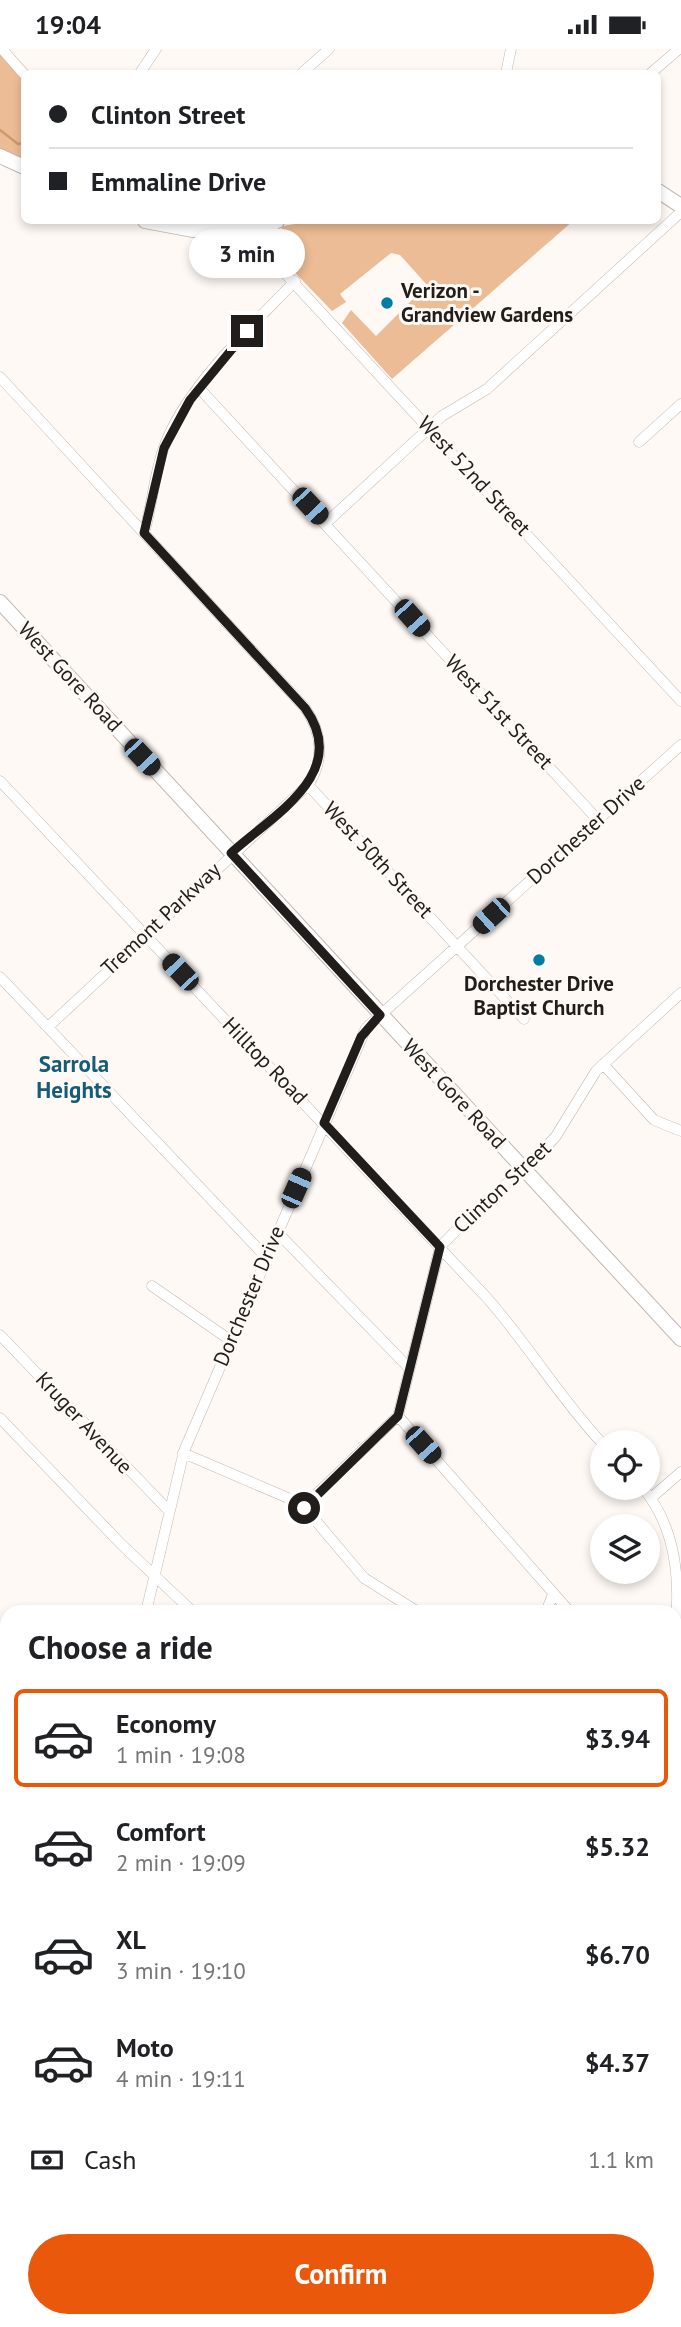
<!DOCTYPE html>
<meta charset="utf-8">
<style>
body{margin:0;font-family:"PT Sans",sans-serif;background:#f6f6f6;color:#202124;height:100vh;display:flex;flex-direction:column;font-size:26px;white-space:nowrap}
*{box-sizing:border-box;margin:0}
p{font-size:23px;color:#757577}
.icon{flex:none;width:38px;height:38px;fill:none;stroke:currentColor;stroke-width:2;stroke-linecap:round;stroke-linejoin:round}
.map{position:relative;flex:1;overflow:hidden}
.drawer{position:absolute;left:0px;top:1556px;width:682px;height:723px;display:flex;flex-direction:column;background:#fff;border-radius:21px 21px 0 0;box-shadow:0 4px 10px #0003}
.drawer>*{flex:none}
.top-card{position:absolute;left:21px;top:21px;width:640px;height:154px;border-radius:10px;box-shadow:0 4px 10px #0003;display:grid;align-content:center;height:154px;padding:0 28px;background:#fff}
.controls{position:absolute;left:590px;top:1381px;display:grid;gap:14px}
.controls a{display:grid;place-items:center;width:70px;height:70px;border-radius:50%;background:#fff;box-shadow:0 4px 10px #0003;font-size:35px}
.end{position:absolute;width:32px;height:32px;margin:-16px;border:9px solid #201d1a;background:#fff;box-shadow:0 0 0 4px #fff}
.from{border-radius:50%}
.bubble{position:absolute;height:49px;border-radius:24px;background:#fff;box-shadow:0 4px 10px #0003;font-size:23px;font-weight:700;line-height:49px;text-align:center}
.car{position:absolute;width:21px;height:42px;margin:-21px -10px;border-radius:9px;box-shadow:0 0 5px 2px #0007;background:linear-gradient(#222 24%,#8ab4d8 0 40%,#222 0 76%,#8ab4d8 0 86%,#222 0)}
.top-card b{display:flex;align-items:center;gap:24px;height:66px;font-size:26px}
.top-card b+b{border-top:2px solid #e0e0e0}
.top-card i{width:18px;height:18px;background:#202124}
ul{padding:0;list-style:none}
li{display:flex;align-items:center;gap:21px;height:98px;margin:0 14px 10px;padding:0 14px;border:4px solid transparent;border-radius:10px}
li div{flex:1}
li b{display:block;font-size:26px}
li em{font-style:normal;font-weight:700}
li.selected{border-color:#ea580c}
li>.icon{width:63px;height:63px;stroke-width:1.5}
h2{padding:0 28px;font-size:32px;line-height:84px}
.pay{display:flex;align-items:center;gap:18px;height:77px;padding:0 28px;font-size:26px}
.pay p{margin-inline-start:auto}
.action{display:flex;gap:14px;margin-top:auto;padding:14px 28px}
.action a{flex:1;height:80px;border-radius:42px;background:#ea580c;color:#fff;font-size:28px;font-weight:700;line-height:80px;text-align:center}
.status{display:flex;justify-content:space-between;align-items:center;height:49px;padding:0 35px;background:#fff;direction:ltr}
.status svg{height:19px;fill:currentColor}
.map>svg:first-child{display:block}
.green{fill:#ebbc95}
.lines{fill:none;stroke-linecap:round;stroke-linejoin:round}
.stream{stroke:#cd996d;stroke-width:2.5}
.street-casing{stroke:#c0b8b2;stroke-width:11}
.secondary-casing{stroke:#c0b8b2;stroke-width:16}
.primary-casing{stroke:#d7d6d6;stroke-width:18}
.street{stroke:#fff;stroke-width:10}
.secondary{stroke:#fff;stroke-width:14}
.primary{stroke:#fed3af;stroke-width:16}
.route{stroke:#201d1a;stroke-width:9}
.poi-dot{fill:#017da4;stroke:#fff9f5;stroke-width:2.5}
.labels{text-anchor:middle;stroke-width:6;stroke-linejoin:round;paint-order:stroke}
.poi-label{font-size:21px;font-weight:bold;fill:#201d1a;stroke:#fff9f5;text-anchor:start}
.street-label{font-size:21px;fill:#201d1a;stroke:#fff9f5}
.neighbourhood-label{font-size:23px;font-weight:bold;fill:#145c77;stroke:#fff9f5}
</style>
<div class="status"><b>19:04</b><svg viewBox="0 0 49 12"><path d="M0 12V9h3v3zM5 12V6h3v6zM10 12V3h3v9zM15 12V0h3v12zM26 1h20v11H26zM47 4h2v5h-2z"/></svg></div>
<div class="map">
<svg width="681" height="2278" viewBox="0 0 681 2278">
<rect width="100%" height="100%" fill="#fff9f5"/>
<path class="green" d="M0,3L24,31V114L0,104Z
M312,172H573L392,330L342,274L351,261L376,287L427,236L400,206L391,204L340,245L346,253L332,262L276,204L273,194L283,177Z"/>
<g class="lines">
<path class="stream" d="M0,81L18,95L24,94"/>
<g class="street-casing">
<path id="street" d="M2,0L24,25
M140,24L156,0
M302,24L329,0
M506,24L511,0
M651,24L679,0
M241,177L681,652
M267,202L275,172
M0,328L305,659C322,683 325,711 308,736L48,978
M199,339L598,771
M639,393L681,355
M326,474L442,367L487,340L681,163
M144,484C152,457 154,428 163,401C183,341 251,278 295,232
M0,732L488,1250C529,1297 560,1349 602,1394
M308,736L524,970
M0,928L266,1208
M603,1015L654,1071L681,1082
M277,1183L409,1319
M152,1237L230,1291
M0,1286L169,1462
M398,1367L570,1563
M0,1369L121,1495L193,1563
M183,1404L295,1452L305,1459L364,1529L418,1563
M642,1438C674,1475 680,1526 676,1573
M651,1449L681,1423
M303,1458L398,1367L440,1198L474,1163L538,1107L556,1087L596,1022L681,944
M146,1563L184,1402L366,979L681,696
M546,1563L553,1545
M676,1585L681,1586
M0,1791L7,1792
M676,1877L681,1884
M0,2174L7,2167
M108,2272L114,2278
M295,2272L301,2278
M483,2272L489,2278
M672,2272L677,2278
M324,2278L331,2272"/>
</g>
<g class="secondary-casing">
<path id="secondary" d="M0,107L24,118
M658,142L681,157
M145,172L193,181L277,172
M0,553L681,1290
M676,2077L681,2083"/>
</g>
<g class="primary-casing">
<path id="primary" d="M0,1654L7,1655
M676,1710H681"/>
</g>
<use href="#street" class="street"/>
<use href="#secondary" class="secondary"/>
<use href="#primary" class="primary"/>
</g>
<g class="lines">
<path class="route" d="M247,282L190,351L164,399L144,484L305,659C352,724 273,766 231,804L380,966L361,988L324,1074L440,1198L398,1367L304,1459"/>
</g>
<g class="poi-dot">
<circle cx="387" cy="254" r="7"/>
<circle cx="539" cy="911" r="7"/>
</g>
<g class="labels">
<g class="poi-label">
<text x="401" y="249">Verizon -<tspan x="401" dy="24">Grandview Gardens</tspan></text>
<text x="539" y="942" text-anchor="middle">Dorchester Drive<tspan x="539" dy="24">Baptist Church</tspan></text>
</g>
<g class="street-label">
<text transform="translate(474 427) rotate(47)" y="7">West 52nd Street</text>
<text transform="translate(70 628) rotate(47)" y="7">West Gore Road</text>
<text transform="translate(499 663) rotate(47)" y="7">West 51st Street</text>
<text transform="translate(586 781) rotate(-42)" y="7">Dorchester Drive</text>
<text transform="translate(378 811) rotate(47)" y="7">West 50th Street</text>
<text transform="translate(161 870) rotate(-43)" y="7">Tremont Parkway</text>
<text transform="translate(265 1012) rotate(46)" y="7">Hilltop Road</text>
<text transform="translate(454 1045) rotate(47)" y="7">West Gore Road</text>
<text transform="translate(502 1138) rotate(-43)" y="7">Clinton Street</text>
<text transform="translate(249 1247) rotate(-67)" y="7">Dorchester Drive</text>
<text transform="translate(84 1374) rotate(47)" y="7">Kruger Avenue</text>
</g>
<g class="neighbourhood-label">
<text x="74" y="1023">Sarrola<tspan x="74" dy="26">Heights</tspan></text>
</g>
</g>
</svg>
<div class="controls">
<a><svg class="icon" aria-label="locate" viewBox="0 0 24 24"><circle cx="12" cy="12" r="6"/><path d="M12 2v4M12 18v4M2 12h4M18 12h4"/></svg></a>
<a><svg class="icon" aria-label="layers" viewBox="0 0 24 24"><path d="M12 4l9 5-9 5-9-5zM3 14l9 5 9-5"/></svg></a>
</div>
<i class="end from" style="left:304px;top:1459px"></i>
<i class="end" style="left:247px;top:282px"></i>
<div class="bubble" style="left:189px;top:180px;width:116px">3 min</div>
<i class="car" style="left:310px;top:457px;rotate:137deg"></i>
<i class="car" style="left:412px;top:569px;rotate:138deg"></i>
<i class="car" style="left:142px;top:708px;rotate:137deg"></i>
<i class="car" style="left:491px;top:867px;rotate:228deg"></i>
<i class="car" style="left:180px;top:923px;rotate:316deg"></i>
<i class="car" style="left:296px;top:1139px;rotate:24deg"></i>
<i class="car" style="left:423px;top:1396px;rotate:138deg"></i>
<div class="top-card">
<b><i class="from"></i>Clinton Street</b>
<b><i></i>Emmaline Drive</b>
</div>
<section class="drawer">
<h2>Choose a ride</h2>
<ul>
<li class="selected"><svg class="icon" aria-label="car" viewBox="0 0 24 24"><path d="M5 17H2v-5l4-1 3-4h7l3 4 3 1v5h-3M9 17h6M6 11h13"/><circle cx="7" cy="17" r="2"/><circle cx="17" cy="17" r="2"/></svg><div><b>Economy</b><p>1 min · 19:08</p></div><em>$3.94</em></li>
<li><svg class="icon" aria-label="car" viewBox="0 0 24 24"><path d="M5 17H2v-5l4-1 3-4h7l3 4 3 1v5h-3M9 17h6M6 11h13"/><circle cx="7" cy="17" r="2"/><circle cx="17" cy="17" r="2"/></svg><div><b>Comfort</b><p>2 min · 19:09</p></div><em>$5.32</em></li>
<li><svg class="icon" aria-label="car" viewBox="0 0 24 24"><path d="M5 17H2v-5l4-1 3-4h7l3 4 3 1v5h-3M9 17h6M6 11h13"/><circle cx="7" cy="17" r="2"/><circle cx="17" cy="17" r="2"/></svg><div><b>XL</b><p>3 min · 19:10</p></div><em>$6.70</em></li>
<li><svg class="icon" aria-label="car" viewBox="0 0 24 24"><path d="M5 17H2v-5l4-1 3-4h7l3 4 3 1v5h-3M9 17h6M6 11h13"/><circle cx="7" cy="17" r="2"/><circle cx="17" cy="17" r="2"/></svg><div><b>Moto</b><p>4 min · 19:11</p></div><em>$4.37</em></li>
</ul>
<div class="pay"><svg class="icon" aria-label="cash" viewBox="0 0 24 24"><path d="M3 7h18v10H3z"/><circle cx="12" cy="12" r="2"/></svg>Cash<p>1.1 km</p></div>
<div class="action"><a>Confirm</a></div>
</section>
</div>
